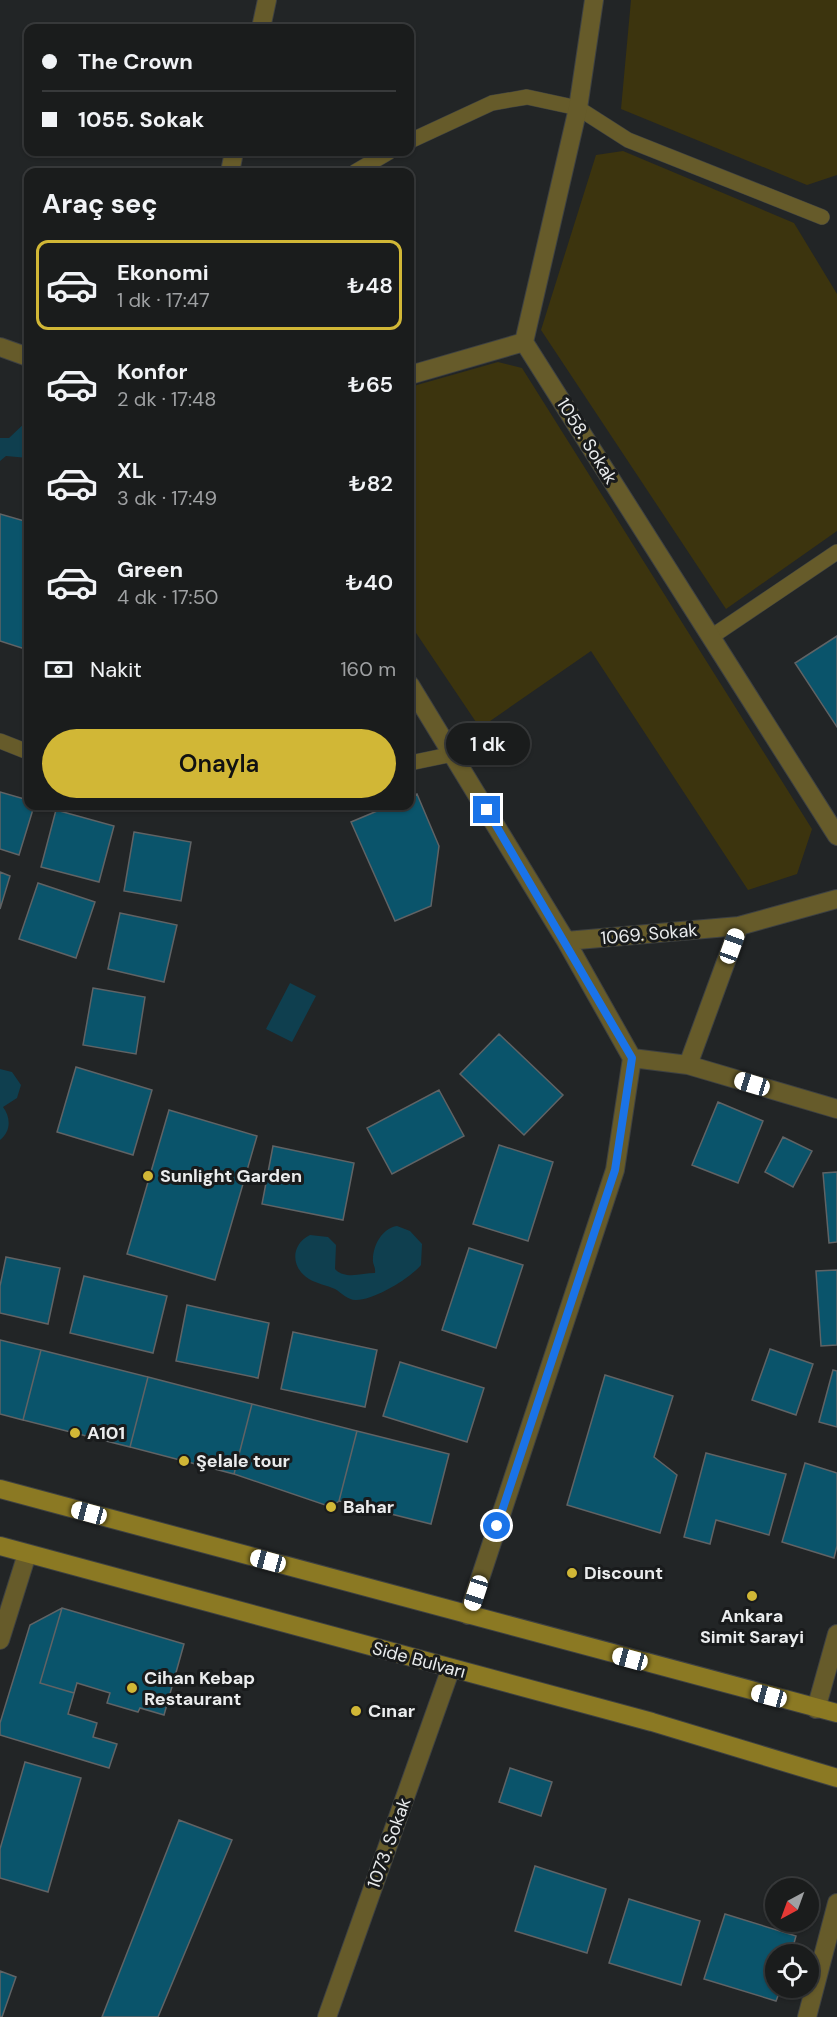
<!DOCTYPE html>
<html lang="tr">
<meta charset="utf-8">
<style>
body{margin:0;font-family:"DM Sans",sans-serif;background:#232525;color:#f1f3f6;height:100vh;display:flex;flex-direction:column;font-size:22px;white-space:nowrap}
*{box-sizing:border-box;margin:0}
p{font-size:20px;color:#9fa1a3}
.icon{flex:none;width:33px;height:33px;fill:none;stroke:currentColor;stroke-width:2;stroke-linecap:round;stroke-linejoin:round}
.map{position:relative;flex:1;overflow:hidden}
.sheet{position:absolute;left:24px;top:168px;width:390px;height:642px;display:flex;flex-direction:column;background:#1a1c1c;border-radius:12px;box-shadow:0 2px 4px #0004,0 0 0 2px #383a3b}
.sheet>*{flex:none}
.guide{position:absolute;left:24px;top:24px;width:390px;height:132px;border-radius:12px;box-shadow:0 2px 4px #0004,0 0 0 2px #383a3b;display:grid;align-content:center;height:132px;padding:0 18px;background:#1a1c1c}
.needle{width:39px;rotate:221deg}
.controls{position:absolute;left:765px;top:1878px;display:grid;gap:12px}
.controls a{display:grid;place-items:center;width:54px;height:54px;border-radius:50%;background:#1a1c1c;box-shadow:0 2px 4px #0004,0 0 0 2px #383a3b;font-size:30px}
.end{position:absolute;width:27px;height:27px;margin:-14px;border:8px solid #1a73e8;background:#fff;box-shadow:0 0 0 3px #fff}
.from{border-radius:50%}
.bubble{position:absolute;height:42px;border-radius:21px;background:#1a1c1c;box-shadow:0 2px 4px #0004,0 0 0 2px #383a3b;font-size:20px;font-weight:600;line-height:42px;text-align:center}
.car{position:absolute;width:18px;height:36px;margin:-18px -9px;border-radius:8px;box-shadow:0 0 4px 2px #0007;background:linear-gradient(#fff 24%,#345 0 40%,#fff 0 76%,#345 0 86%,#fff 0)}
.guide b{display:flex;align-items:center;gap:21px;height:57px;font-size:22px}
.guide b+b{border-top:2px solid #383a3b}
.guide i{width:15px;height:15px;background:#f1f3f6}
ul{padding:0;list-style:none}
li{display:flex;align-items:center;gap:18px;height:90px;margin:0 12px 9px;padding:0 6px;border:3px solid transparent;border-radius:12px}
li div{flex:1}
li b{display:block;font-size:22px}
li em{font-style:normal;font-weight:600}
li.current{border-color:#d1b736}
li>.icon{width:54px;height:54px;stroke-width:1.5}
h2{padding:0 18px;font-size:27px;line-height:72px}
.pay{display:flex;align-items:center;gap:15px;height:66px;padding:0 18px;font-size:22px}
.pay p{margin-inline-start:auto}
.button{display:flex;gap:12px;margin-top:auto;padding:12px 18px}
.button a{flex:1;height:69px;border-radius:36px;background:#d1b736;color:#111;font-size:24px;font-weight:600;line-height:69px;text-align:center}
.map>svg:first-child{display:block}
.green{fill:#3c340e}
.water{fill:#0f3f4f}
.building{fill:#0a546b;stroke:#606365;stroke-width:1.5}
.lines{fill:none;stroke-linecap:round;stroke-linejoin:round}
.lane-casing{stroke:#3e4142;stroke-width:16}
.street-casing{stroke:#3e4142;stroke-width:20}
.secondary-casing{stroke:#3e4142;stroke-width:20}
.lane{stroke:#665b2a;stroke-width:15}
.street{stroke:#665b2a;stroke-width:18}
.secondary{stroke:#8b7923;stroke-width:18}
.route{stroke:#1a73e8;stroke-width:8}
.poi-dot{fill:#d1b736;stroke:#191b1c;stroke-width:2}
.labels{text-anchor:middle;stroke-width:6;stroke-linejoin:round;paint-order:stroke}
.street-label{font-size:18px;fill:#eaeced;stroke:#191b1c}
.poi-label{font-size:18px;font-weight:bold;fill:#eaeced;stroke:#191b1c;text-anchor:start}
</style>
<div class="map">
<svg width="837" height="2017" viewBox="0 0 837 2017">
<rect width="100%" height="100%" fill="#222526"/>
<path class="green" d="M631,0H837V175L807,185L621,109Z
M623,151L794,223L837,294V531L726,609L541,330L596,155Z
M498,362L522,368L812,829L797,874L748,890L591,651L480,728L410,624V387Z"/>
<path class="water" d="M28,420V458L6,456L0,461V438H9Z
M290,983L316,996L292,1042L266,1029Z
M0,1069L12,1072L21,1085L17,1098L3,1107C11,1118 11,1131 0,1140Z
M397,1226L410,1231L422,1244L421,1265C409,1279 374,1300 356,1300C347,1300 342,1293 335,1289C327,1285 317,1284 309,1279C291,1268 290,1245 310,1235L328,1237L336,1245L335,1269C345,1280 362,1273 375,1273C376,1267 372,1264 373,1259C373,1246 382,1228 397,1226Z"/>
<path class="building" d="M0,514L28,522V650L0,641Z
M837,636V727L795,663Z
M0,792L28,800V806H34L19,855L0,849Z
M417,794L439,846L431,906L395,921L351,822L389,806H410V797Z
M56,810L114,826L99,882L41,867Z
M134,832L191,842L181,901L124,891Z
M0,872L10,876L0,909Z
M38,883L95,902L76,958L19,939Z
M120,913L177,925L164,982L108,969Z
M93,988L145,997L136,1054L83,1045Z
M499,1034L563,1095L524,1135L460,1074Z
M76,1067L152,1090L133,1155L57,1132Z
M439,1090L464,1136L392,1174L367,1128Z
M718,1102L763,1121L738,1183L692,1165Z
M169,1110L257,1136L215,1280L127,1254Z
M783,1137L812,1151L793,1187L765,1172Z
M499,1145L553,1162L528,1241L473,1224Z
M273,1146L354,1163L343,1220L262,1204Z
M837,1172V1242L829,1243L823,1173Z
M469,1248L523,1265L496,1348L442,1330Z
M6,1257L60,1268L48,1324L0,1313V1286Z
M837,1270V1345L821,1346L816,1271Z
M84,1276L167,1296L153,1353L70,1333Z
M187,1305L269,1323L258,1378L176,1361Z
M293,1332L377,1350L365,1407L281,1389Z
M0,1340L41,1350L23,1420L0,1414Z
M770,1349L813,1364L796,1415L752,1400Z
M41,1350L148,1377L130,1447L23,1420Z
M400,1362L484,1388L467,1442L383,1416Z
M833,1370L837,1371V1427L819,1422Z
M605,1375L673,1396L654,1457L677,1475L660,1533L567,1505Z
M148,1377L252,1404L234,1474L130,1447Z
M252,1404L357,1431L339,1501L331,1507L234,1474Z
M357,1431L449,1454L431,1524L339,1501Z
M706,1453L786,1474L769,1535L716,1520L710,1544L684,1537Z
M805,1463L837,1473V1546L834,1558L782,1542Z
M62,1608L184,1644L164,1715L140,1708L138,1712L107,1703L110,1693L77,1683L74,1693L40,1683Z
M62,1608L184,1644L164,1715L140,1708L138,1712L107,1703L110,1693L77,1683L68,1714L97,1723L93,1737L117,1744L109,1768L0,1735V1723L30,1625Z
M25,1762L81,1778L48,1892L0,1878V1849Z
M510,1768L552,1782L541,1816L499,1802Z
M179,1820L232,1840L158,2017H102Z
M535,1866L606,1889L587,1953L515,1931Z
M629,1899L700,1921L681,1985L609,1963Z
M725,1914L796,1936L791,1954H776V1988H781L776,2001L704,1979Z
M0,1971L16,1977L2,2017H0Z"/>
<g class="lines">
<g class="lane-casing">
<path id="lane" d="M410,141L492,103L527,97L578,108L628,140L822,217
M355,172L389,152
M711,637L837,552
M0,741L28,752
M410,763L453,754"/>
</g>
<g class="street-casing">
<path id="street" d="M594,0L578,108L524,342L837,836
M261,28L267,0
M230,172L234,152
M0,347L28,357
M410,375L524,342
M410,685L566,941L632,1058
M566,941L739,926L837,899
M632,1058L688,1065L837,1109
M688,1065L739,926
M468,1615L615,1170L632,1058
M0,1640L27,1554
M816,1709L837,1634
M327,2017L451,1668
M807,2017L837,1903"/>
</g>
<g class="secondary-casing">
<path id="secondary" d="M0,1489L837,1713
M0,1546L652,1722L837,1778"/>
</g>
<use href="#lane" class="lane"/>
<use href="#street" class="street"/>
<use href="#secondary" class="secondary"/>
</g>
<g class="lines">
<path class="route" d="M487,810L632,1058L615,1170L497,1526"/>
</g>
<g class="poi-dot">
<circle cx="148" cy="1176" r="6"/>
<circle cx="75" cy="1433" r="6"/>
<circle cx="184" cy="1461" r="6"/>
<circle cx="331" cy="1507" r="6"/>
<circle cx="572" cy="1573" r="6"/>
<circle cx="752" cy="1596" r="6"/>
<circle cx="132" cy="1688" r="6"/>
<circle cx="356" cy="1711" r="6"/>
</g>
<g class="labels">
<g class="street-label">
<text transform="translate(587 441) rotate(58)" y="6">1058. Sokak</text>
<text transform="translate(649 934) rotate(-5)" y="6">1069. Sokak</text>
<text transform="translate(419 1660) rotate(15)" y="6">Side Bulvarı</text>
<text transform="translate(389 1843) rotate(-70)" y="6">1073. Sokak</text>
</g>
<g class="poi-label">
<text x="160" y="1182">Sunlight Garden</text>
<text x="87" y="1439">A101</text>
<text x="196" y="1467">Şelale tour</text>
<text x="343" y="1513">Bahar</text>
<text x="584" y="1579">Discount</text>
<text x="752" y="1622" text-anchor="middle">Ankara<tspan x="752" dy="21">Simit Sarayi</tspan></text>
<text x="144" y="1684">Cihan Kebap<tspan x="144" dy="21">Restaurant</tspan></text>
<text x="368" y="1717">Cınar</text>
</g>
</g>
</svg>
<div class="controls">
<a><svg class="needle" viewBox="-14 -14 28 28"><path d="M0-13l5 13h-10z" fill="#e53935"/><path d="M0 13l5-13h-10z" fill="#9fa1a3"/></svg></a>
<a><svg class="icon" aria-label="locate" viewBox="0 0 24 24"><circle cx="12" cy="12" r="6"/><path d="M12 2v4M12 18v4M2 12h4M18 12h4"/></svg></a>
</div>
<i class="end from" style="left:497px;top:1526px"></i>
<i class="end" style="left:487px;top:810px"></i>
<div class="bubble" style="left:446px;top:723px;width:84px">1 dk</div>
<i class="car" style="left:732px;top:946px;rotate:20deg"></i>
<i class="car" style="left:752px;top:1084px;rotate:287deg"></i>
<i class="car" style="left:89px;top:1513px;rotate:285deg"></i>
<i class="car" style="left:268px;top:1561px;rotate:285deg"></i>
<i class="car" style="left:476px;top:1593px;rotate:198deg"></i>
<i class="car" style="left:630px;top:1659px;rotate:285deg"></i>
<i class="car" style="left:769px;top:1696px;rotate:285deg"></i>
<div class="guide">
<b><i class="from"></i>The Crown</b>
<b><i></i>1055. Sokak</b>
</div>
<section class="sheet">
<h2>Araç seç</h2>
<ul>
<li class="current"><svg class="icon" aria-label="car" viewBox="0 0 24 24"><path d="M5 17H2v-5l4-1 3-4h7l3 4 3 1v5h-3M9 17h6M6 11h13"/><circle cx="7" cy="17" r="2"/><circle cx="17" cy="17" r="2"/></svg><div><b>Ekonomi</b><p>1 dk · 17:47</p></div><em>₺48</em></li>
<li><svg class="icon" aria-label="car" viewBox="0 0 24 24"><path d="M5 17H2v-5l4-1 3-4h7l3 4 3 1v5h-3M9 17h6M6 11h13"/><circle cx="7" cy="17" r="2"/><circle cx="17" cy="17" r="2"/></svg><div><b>Konfor</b><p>2 dk · 17:48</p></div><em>₺65</em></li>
<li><svg class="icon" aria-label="car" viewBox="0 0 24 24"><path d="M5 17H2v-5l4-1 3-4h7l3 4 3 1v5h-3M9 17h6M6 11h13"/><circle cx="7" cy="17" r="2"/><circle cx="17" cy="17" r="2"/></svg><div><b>XL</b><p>3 dk · 17:49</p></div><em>₺82</em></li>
<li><svg class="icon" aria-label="car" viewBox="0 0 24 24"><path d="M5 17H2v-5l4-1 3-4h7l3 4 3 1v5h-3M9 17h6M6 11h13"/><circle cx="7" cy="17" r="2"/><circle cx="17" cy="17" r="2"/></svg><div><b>Green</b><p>4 dk · 17:50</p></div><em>₺40</em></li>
</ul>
<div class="pay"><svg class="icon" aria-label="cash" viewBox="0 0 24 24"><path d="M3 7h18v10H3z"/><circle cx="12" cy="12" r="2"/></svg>Nakit<p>160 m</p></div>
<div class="button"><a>Onayla</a></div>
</section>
</div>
